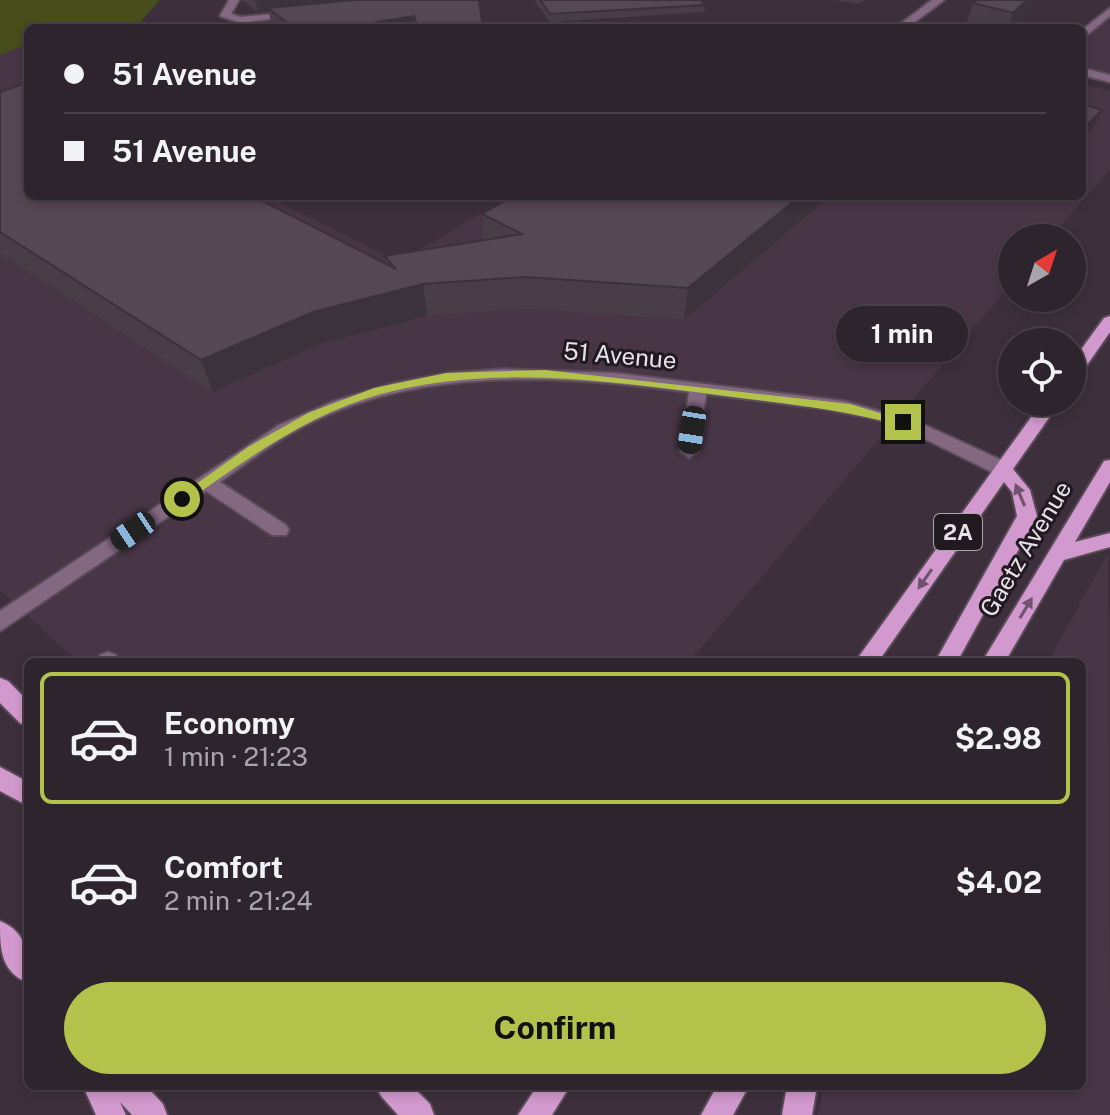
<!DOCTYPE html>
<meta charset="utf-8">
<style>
body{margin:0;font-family:"Public Sans",sans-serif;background:#3a3039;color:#f1f3f6;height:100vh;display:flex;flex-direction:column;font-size:30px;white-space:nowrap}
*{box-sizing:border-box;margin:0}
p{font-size:26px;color:#a7a4aa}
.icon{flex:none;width:44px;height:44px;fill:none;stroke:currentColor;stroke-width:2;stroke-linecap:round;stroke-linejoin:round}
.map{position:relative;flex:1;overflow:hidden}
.sheet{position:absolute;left:24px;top:658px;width:1062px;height:432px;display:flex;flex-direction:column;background:#2e242d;border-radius:12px;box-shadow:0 4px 12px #0003,0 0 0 2px #494149}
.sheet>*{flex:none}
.banner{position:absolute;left:24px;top:24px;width:1062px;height:176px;border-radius:12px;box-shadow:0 4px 12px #0003,0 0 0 2px #494149;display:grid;align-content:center;height:176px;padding:0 40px;background:#2e242d}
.needle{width:52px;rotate:39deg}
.buttons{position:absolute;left:998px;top:224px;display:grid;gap:16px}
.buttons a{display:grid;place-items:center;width:88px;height:88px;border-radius:50%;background:#2e242d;box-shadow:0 4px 12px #0003,0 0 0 2px #494149;font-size:40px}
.end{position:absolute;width:36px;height:36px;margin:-18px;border:10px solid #b3c24b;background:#111;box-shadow:0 0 0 4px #111}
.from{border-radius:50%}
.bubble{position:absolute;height:56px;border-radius:28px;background:#2e242d;box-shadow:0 4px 12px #0003,0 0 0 2px #494149;font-size:26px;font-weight:700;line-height:56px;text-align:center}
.car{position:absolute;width:24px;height:48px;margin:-24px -12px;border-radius:10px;box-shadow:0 0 6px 2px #0007;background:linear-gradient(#222 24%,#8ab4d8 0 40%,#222 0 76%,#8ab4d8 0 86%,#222 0)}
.banner b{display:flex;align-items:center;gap:28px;height:76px;font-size:30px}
.banner b+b{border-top:2px solid #494149}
.banner i{width:20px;height:20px;background:#f1f3f6}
ul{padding:14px 0 0;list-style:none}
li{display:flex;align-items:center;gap:24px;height:132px;margin:0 16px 12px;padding:0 24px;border:4px solid transparent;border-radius:12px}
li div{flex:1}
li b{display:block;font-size:30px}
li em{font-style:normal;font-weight:700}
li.active{border-color:#b3c24b}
li>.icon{width:72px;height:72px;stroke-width:1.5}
.button{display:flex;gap:16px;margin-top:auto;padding:16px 40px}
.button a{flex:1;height:92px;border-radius:48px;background:#b3c24b;color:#111;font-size:32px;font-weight:700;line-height:92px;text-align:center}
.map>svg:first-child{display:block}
.built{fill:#483647}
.green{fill:#474e1b}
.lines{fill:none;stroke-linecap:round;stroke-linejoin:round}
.minor-casing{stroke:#594c58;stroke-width:4}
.major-casing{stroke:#594c58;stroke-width:4}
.minor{fill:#846882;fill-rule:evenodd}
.major{fill:#d299ce;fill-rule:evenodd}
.wall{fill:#493d48}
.shaded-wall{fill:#3c323b}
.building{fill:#554754;stroke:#3c323b;stroke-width:2}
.oneway{fill:#70536e}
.route{fill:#b3c24b}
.labels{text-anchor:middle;stroke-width:6;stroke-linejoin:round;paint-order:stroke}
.shield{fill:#201a20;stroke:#ada5ad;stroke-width:2}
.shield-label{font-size:22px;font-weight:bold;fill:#e9e1e9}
.street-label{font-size:24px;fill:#e9e1e9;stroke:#201a20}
</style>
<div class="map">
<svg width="1110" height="1115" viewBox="0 0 1110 1115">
<rect width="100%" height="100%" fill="#3d303c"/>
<path class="built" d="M1110,15V74L1082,66V41Z
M28,44V196H266L399,262L510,196H1082V84L1110,91V170L1050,238H1012V283L689,662H78L0,590V55Z
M1108,553L1110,1115H818L824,1086H1082V662H1048Z"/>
<path class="green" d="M0,0H160L135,28H28V44L0,55Z"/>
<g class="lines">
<g class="minor-casing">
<path id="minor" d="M229,0H239L231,14L241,17L294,12L299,15L241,23L220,16Z
M932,0H944L907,28H895Z
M1110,8V16L1082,39V30Z
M1082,68L1110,75V82L1082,75Z
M504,369L615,373L844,401L918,422L1010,464L1012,469L1010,474H996L921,437L876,419L825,409L706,394L698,452L689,458L680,452L689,392C558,375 410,364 290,434C266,448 243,466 220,482L286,525L289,530L286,535H272L206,491L0,631V611L279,425L334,401L395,383L449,373Z
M108,652L116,655L120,662H98L100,655Z"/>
</g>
<g class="major-casing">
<path id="major" d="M1110,316V332L1078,378L1072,379V362L1104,318Z
M1042,402H1060L1013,469L1030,490L1037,516L957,662H935L1017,516L1012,492L1004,482L878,662H855Z
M1110,460V482L1075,542L1110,533V547L1064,560L1005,662H982L1104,461Z
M0,678L8,681L28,701V726L20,723L0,703Z
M0,767L28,782V806L0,791Z
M0,921C29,933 28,956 28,983C0,971 0,948 0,921Z
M83,1086H146L163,1104L167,1115H132L120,1102L126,1115H96Z
M376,1086H412L430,1104L434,1115H398L381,1096Z
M537,1086H570L552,1115H518Z
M717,1086H749L733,1115H701Z
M787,1086H817L812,1115H782Z"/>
</g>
<use href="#minor" class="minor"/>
<use href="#major" class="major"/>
</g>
<path class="wall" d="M242,0H479L483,28H278L271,23L269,11L258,12Z
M534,0H701L705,5L704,12L550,22Z
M833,0H865L859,4Z
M977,0H1042L1010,28H992L967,22L973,3Z
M0,92L385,263L384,256L483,240L482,214L513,196H830L684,320L527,309L427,316L320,344L213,392L0,253Z"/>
<path class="shaded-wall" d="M255,0H383L268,8L269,11L258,12Z
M1027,0H1042L1010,28H1008L1013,13Z
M414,16L415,28H340Z
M1102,110L1095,126L1082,139V130Z
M800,196H830L684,320L688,288Z
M423,284L427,316L320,344L213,392L201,360L313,312Z"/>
<path class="building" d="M354,0H479L483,28H418L414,16L340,28H333L332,27L326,28H294L268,8Z
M540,0H701L705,5L550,14Z
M977,0H1027L1013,13L973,3Z
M28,82V196H253L396,269L384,256L522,234L482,214L513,196H800L688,288L526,277L423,284L313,312L201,360L0,232V92Z
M1082,104L1102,110L1082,130Z"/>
<defs><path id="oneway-solid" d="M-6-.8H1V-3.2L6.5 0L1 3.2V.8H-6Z" transform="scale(2)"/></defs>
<g class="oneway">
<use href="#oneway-solid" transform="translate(1020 495) rotate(-113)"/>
<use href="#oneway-solid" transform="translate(925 579) rotate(125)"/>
<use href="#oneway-solid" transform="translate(1026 608) rotate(-59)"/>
</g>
<path class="route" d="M545,370L850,404L909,422L903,426C841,409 781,403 718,395C608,381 490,364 381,394C308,414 247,459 186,502H177L175,499L248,447L308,413L374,388L446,373Z"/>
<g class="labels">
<rect class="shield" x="934" y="514" width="48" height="36" rx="6"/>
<g class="shield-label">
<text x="958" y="540">2A</text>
</g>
<g class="street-label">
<text transform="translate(620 356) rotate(5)" y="8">51 Avenue</text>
<text transform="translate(1026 549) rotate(-59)" y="8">Gaetz Avenue</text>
</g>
</g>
</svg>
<div class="buttons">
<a><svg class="needle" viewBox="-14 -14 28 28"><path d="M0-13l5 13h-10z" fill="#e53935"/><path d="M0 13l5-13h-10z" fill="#a7a4aa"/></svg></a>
<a><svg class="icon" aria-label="locate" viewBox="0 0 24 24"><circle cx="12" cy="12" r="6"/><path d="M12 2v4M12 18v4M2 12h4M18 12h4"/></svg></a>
</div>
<i class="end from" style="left:182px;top:499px"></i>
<i class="end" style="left:903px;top:422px"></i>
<div class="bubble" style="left:836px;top:306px;width:132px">1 min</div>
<i class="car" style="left:692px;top:430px;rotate:189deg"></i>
<i class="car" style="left:133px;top:531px;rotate:236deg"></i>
<div class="banner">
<b><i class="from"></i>51 Avenue</b>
<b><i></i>51 Avenue</b>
</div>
<section class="sheet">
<ul>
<li class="active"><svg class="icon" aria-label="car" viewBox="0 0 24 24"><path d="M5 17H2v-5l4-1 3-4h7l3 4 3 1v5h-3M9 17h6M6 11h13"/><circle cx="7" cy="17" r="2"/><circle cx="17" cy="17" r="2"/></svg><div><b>Economy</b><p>1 min · 21:23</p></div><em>$2.98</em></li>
<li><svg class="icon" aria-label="car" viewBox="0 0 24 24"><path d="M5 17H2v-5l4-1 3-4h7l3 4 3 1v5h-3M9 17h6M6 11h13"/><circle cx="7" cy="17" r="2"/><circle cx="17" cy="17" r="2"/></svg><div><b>Comfort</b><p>2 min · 21:24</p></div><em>$4.02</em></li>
</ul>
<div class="button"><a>Confirm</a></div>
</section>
</div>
